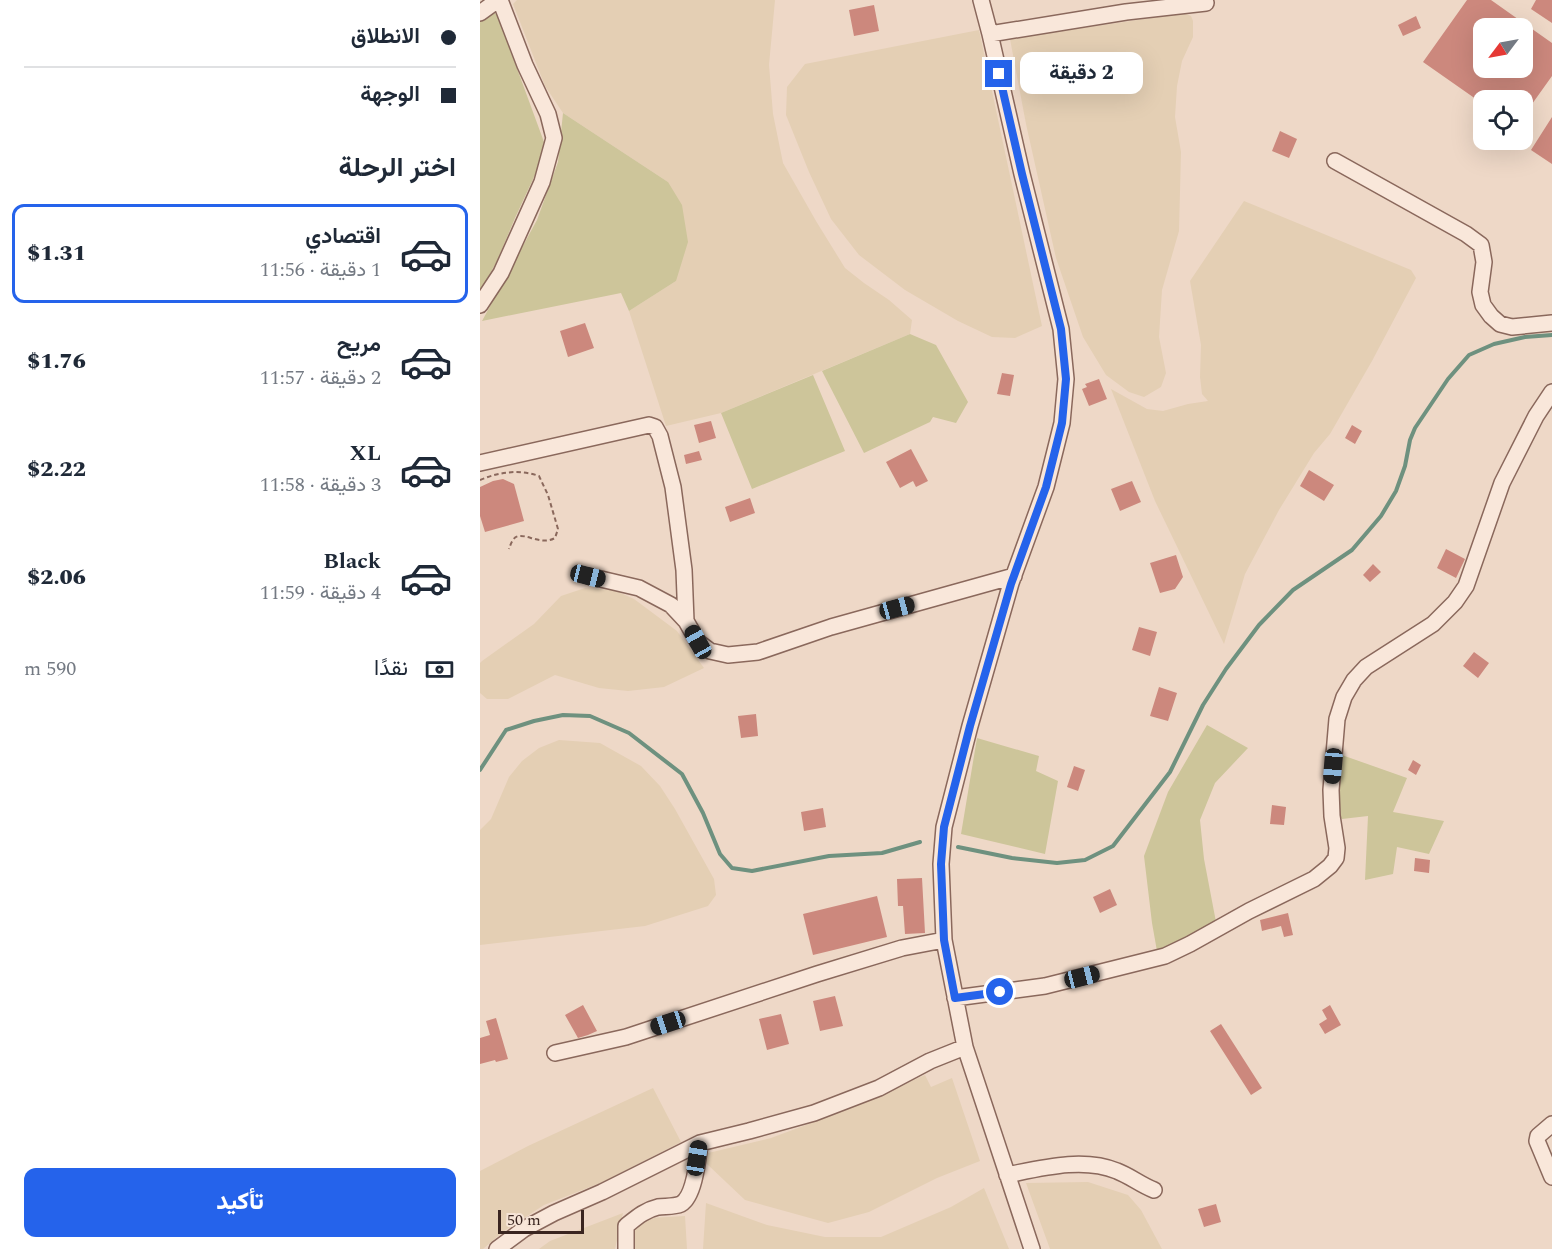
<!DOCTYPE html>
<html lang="ar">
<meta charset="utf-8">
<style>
body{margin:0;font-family:Spectral,Vazirmatn,serif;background:#f6f6f7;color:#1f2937;direction:rtl;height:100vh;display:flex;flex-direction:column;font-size:22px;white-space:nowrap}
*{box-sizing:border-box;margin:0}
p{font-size:20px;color:#747a83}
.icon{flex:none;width:33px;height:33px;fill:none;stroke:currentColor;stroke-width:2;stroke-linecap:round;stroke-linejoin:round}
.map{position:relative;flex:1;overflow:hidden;direction:ltr}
.drawer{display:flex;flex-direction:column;background:#fff;width:480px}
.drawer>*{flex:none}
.guide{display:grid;align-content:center;height:132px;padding:0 24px;background:#fff}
.needle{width:39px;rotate:238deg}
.tools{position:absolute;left:993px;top:18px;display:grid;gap:12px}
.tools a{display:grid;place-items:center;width:60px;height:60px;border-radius:12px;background:#fff;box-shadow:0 6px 24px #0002;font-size:30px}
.scale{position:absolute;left:18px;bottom:15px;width:86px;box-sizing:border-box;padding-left:6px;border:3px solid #3a2520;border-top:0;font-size:16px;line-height:21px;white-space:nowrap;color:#3a2520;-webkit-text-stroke:4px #f6e4d6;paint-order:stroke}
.end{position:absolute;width:27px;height:27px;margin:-14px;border:8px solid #2563eb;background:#fff;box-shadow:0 0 0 3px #fff}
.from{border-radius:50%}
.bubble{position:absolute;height:42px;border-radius:12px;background:#fff;box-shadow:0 6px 24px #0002;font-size:20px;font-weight:800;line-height:42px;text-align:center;direction:rtl}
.car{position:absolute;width:18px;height:36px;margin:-18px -9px;border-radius:8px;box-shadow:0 0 4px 2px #0007;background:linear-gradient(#222 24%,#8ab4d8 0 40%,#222 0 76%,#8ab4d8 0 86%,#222 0)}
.guide b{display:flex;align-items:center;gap:21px;height:57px;font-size:22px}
.guide b+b{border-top:2px solid #e0e1e3}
.guide i{width:15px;height:15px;background:#1f2937}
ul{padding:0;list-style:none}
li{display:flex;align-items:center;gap:18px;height:99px;margin:0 12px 9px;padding:0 12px;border:3px solid transparent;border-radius:12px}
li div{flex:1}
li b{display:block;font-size:22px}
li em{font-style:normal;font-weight:800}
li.selected{border-color:#2563eb}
li>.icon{width:54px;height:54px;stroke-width:1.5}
h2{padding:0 24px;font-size:27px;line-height:72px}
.pay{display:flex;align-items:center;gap:15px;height:66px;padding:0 24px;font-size:22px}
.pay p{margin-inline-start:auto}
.cta{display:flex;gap:12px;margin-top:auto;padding:12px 24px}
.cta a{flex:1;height:69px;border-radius:12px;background:#2563eb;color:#fff;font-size:24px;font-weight:800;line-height:69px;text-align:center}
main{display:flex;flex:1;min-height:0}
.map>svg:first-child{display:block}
.farmland{fill:#e4cfb4}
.green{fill:#cdc59a}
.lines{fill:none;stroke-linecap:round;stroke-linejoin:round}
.stream{stroke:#6e917f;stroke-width:4}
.building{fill:#cc887d;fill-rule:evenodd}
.minor-casing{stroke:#8a685c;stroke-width:18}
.path{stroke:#8a685c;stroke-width:2;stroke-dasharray:4.5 3;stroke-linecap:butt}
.minor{stroke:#f9e7da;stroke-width:15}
.route{stroke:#2563eb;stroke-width:8}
</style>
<main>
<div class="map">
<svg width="1072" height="1249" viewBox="0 0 1072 1249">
<rect width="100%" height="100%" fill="#eed8c7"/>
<path class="farmland" d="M37,0H295L289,65L293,114L303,163L336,221L365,268L384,283L409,300L432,320L430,334L241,413L186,426L149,311L196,281L188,182L83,113L65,86L33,4Z
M704,13L711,16L713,21V37L702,61L697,86L695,117L701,152L699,231L682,290L679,337L686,373L681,387L664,397L649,392L626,375L603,337L576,258L546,124L530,39Z
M499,30L562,326L535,338L512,337L478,321L425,290L379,255L351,219L329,172L306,115L307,87L325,64Z
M764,201L931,270L936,278L892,361L850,434L834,453L799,510L765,574L744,644L675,501L631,389L667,409L683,411L708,404L728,401L722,394L720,377L721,345L710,281Z
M105,588L134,590L154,599L197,631L224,668L184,687L148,691L119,688L75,675L28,699H7L0,693V663L2,661L54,624L81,596Z
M79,740L120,743L161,766L180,786L195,809L234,879L236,895L228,906L165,926L0,945V830L11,819L29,777L42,761L59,748Z
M445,1075L451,1087L472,1078L500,1161L457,1178L389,1212L348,1223L265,1200L227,1164L224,1154L291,1138L353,1115Z
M173,1088L201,1142L123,1182L64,1205L24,1231L3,1249H0V1171L48,1146Z
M608,1182L648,1195L661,1210L682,1249H570L546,1183Z
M504,1188L529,1249H223L226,1203L287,1225L345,1237H401L471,1207Z
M143,1213L135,1249H59L70,1241Z
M205,1216L207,1249H155V1228L162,1222L170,1218Z"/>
<path class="green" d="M13,13L17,14L64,142L60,164L35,218L17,261L2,288H0V21Z
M83,113L188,182L202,205L208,242L196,281L149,311L141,293L2,321L57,220L78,162Z
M430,334L456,345L488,402L476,423L453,417L450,422L384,453L342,371Z
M333,375L365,451L272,489L241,413Z
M727,725L768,748L735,783L720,820L724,859L736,922L677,951L672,923L664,856L688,792Z
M497,738L559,756L556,771L578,781L565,854L481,834Z
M859,754L927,778L913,812L964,821L949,854L917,847L913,874L885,880L888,816L862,819L858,815Z"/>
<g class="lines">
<path class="stream" d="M0,770L26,730L54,721L83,715L110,716L149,733L202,774L223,813L240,854L252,868L272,871L349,856L402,853L440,842
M478,847L532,858L577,863L605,860L633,846L690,772L723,705L746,669L779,625L813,590L872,550L901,516L916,491L925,466L930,440L935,428L968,379L989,355L1014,344L1045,337L1072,335"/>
</g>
<path class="building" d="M987,0H1011L1072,43V76L1042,118V100H1004L1003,104L943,62ZM1004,28H1042V68H1004Z
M1056,0H1072V23L1051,9Z
M394,5L399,31L374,36L369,10Z
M936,16L941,28L923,36L918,25Z
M1072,117V164L1051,150Z
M800,131L817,139L809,158L792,151Z
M105,323L114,348L88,357L80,331Z
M522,373L534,375L530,396L517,394Z
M619,379L627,399L609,406L602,389L607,387L605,384Z
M231,421L236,438L219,443L214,425Z
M872,425L882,431L875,444L865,438Z
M431,449L448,481L436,487L433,481L420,488L406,462Z
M219,451L222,460L206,464L204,455Z
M829,470L854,485L844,501L820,486Z
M23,479L34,484L44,521L5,532L0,516V487L13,481Z
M652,481L661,502L640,511L631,489Z
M270,498L275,513L250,522L245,507Z
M966,549L985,559L976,578L957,568Z
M696,555L703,577L695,589L680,593L670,563Z
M893,564L901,572L890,582L883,575Z
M659,627L677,632L670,656L652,650Z
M994,652L1009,663L998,678L983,666Z
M679,687L697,693L688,721L670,716Z
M276,714L278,736L261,738L258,716Z
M933,760L941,765L936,775L928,770Z
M594,766L605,770L598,791L587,787Z
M792,805L806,807L804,825L790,824Z
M343,808L346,827L324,831L321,812Z
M935,858L950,860L949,873L934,871Z
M442,878L445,933L425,934L423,906H418L417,879Z
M630,889L637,905L620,913L613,897Z
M397,896L407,937L333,955L323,914Z
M808,913L813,935L804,937L801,926L782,931L780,920Z
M355,996L363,1026L340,1031L333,1001Z
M103,1005L117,1031L108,1035L98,1038L85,1015Z
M850,1005L861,1025L845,1034L839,1024L847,1019L842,1010Z
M301,1014L309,1044L287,1050L279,1019Z
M16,1018L28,1059L16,1062L15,1060L0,1064V1038L10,1035L6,1021Z
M741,1024L782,1088L771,1095L730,1031Z
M736,1204L741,1222L724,1227L718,1209Z"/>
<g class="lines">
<g class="minor-casing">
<path id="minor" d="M501,0L510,34L542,174L581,329L586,379L582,423L566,487L531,583L490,726L464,827L461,864L464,940L485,1047L552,1249
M0,13L18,0
M510,34L646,12L726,3
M855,161L986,234L1001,245L1004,262L1000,292L1003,305L1011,316L1020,324L1032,327L1072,323
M0,305L21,273L62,182L74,138L68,114L45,65L20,0
M0,463L169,425L175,427L180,436L193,487L204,570L206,621
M108,576L159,588L191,605L206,621L218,642L230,651L248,655L278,652L351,627L534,576
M475,998L565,986L685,956L710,944L769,911L834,879L850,866L856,858L857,848L852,816L851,790L857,719L864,697L874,680L886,667L953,624L975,602L986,586L1022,483L1056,416L1072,392
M75,1053L146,1037L337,974L422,948L464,940
M1072,1124L1058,1136L1057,1141L1072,1177
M527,1175C562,1168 603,1157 637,1171C650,1176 661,1185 674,1190
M17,1249L44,1229L74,1213L122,1192L220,1143L269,1131L334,1113L399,1088L450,1061L485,1047
M146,1249V1226C156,1218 165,1210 178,1207C185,1206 194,1207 201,1204C215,1196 218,1157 220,1143"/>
</g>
<path class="path" d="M0,480C19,472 39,469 59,476L68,495L78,529L75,538C59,547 40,528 33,540C31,543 30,546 29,549"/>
<use href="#minor" class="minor"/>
</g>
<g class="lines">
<path class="route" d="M519,74L542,174L581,329L586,379L582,423L566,487L531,584L490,726L464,827L461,864L464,940L475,998L520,992"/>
</g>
</svg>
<div class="tools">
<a><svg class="needle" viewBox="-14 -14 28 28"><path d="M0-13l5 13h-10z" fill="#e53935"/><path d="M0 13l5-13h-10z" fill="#747a83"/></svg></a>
<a><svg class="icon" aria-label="locate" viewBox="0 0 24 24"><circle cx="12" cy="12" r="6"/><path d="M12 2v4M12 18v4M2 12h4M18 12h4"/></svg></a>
</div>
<div class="scale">50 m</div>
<i class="end from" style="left:520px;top:992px"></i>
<i class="end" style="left:519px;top:74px"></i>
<div class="bubble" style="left:540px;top:52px;width:123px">2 دقيقة</div>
<i class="car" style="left:108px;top:576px;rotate:104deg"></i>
<i class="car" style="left:417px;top:608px;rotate:75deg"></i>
<i class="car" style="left:218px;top:642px;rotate:331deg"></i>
<i class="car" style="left:853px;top:766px;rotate:185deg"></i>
<i class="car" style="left:602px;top:977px;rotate:76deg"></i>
<i class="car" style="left:188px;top:1023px;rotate:252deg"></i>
<i class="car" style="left:217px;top:1158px;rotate:9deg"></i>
</div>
<section class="drawer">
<div class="guide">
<b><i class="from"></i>الانطلاق</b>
<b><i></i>الوجهة</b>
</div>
<h2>اختر الرحلة</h2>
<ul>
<li class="selected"><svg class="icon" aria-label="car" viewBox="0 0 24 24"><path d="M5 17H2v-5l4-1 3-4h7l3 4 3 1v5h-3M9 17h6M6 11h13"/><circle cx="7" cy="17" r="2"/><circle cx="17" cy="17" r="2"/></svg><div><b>اقتصادي</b><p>1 دقيقة · 11:56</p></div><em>$1.31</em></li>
<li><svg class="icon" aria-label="car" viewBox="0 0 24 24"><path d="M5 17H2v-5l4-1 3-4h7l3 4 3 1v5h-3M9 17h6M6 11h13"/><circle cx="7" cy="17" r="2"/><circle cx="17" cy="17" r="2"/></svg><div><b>مريح</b><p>2 دقيقة · 11:57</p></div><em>$1.76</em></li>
<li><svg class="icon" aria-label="car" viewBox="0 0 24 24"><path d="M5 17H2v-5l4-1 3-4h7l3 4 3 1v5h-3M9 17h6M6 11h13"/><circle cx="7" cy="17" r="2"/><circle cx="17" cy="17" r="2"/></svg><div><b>XL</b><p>3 دقيقة · 11:58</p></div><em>$2.22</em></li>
<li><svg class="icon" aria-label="car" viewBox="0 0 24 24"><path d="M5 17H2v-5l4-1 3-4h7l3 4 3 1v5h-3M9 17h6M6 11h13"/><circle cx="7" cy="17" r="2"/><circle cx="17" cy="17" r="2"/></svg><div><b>Black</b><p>4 دقيقة · 11:59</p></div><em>$2.06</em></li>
</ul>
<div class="pay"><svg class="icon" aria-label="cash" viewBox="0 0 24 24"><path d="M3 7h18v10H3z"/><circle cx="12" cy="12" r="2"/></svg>نقدًا<p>590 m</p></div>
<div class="cta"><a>تأكيد</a></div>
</section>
</main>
